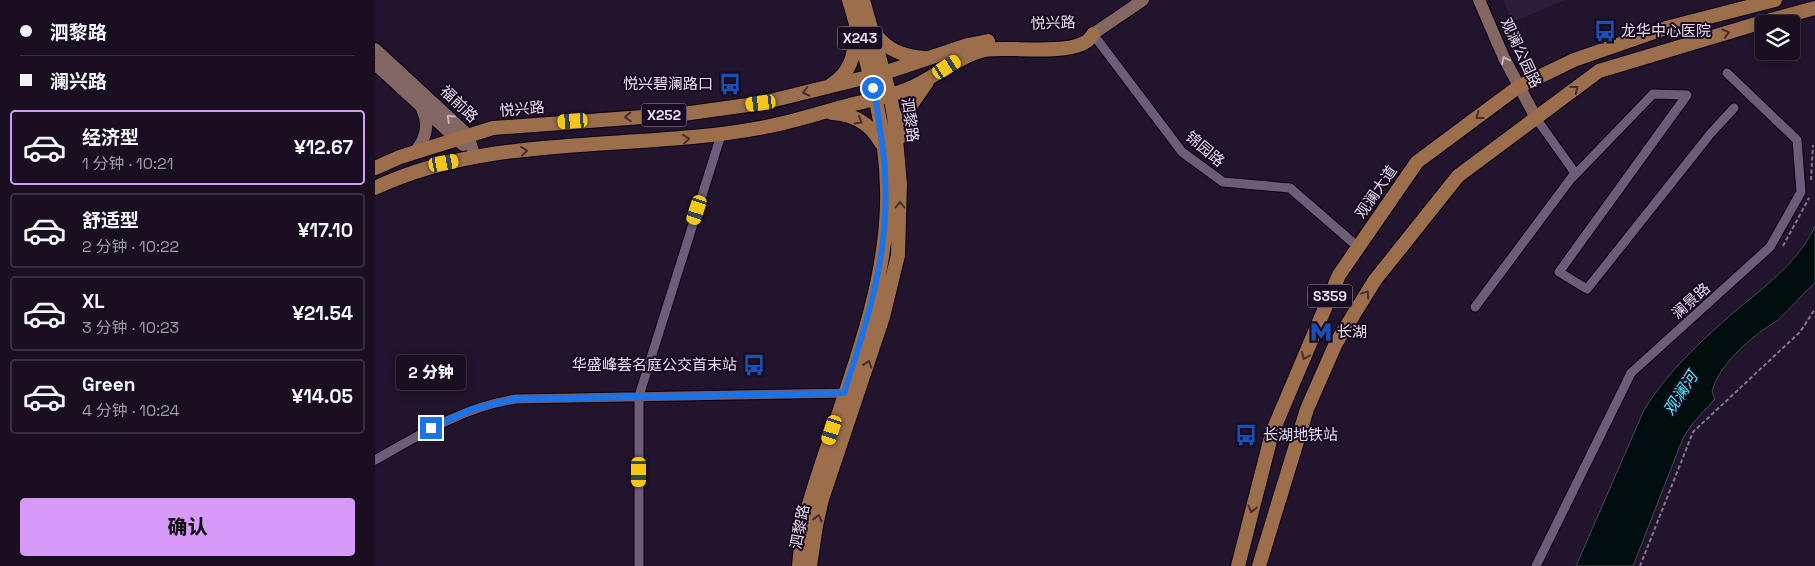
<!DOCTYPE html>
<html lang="zh">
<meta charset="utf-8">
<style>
body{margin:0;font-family:"Space Grotesk","Noto Sans SC",sans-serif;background:#261d2e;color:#f1f3f6;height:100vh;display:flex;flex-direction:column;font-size:19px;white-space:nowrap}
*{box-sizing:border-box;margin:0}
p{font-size:16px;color:#9f9ca5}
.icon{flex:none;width:28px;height:28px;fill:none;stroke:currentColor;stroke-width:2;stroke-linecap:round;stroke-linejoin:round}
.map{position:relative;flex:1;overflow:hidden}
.details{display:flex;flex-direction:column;background:#190f21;width:375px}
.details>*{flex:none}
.guide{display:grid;align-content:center;height:110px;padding:0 20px;background:#190f21}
.tools{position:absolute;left:1380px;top:15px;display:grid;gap:10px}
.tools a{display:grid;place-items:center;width:45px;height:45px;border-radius:5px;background:#190f21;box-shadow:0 2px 12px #0003,0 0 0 1px #372f3f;font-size:25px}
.end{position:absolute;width:22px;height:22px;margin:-11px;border:6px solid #1a73e8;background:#fff;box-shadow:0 0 0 2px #fff}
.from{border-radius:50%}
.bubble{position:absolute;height:35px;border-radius:5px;background:#190f21;box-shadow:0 2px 12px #0003,0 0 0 1px #372f3f;font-size:16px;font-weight:800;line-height:35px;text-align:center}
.car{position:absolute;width:15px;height:30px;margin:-15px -8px;border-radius:6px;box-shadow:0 0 4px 1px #0007;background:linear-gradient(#f5c518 24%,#345 0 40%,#f5c518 0 76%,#345 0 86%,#f5c518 0)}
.guide b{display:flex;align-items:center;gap:18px;height:48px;font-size:19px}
.guide b+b{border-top:1px solid #372f3f}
.guide i{width:12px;height:12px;background:#f1f3f6}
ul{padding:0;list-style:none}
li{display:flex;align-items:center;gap:15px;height:75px;margin:0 10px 8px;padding:0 10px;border:2px solid #372f3f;border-radius:5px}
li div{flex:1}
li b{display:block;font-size:19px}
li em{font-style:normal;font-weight:800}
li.on{border-color:#d89af8}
li>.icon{width:45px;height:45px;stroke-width:1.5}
.button{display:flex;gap:10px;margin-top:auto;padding:10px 20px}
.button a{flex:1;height:58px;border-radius:5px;background:#d89af8;color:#111;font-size:20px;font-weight:800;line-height:58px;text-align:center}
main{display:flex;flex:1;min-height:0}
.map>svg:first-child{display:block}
.built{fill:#2d1c3a}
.water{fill:#000d0e;stroke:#454c52}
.pier{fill:#21142c}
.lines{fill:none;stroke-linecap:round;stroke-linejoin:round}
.minor-casing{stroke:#0b0113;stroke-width:11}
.secondary-casing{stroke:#0b0113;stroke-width:14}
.primary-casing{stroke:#0b0113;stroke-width:16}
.path{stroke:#82788c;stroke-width:2;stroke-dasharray:4 2.5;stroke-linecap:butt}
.minor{stroke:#6d5d7a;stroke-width:9}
.secondary{stroke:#846663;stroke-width:12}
.primary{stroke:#9c6e4c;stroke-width:14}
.oneway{stroke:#462e31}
.oneway2{stroke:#c4b4be}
.route{stroke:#1a73e8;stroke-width:6}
.labels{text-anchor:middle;stroke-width:4;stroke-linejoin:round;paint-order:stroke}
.shield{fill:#180b22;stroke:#a89fb2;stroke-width:1}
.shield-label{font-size:14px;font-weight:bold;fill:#e6deef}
.street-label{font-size:15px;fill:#e6deef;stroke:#180b22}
.poi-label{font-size:15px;fill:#e6deef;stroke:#180b22;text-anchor:start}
.water-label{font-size:16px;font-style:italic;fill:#55eef4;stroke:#180b22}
</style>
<main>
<section class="details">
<div class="guide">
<b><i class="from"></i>泗黎路</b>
<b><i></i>澜兴路</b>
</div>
<ul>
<li class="on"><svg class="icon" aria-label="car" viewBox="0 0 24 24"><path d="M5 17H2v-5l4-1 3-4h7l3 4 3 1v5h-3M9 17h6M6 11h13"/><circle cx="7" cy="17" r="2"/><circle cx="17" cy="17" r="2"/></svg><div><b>经济型</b><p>1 分钟 · 10:21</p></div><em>¥12.67</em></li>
<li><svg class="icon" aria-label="car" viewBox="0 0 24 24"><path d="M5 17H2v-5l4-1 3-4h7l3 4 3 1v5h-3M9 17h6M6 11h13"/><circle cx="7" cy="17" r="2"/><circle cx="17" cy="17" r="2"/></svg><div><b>舒适型</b><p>2 分钟 · 10:22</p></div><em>¥17.10</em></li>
<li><svg class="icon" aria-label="car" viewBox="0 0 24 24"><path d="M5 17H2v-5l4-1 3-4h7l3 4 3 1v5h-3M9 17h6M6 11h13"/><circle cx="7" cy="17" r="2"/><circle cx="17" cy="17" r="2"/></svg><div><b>XL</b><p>3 分钟 · 10:23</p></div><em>¥21.54</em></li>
<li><svg class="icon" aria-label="car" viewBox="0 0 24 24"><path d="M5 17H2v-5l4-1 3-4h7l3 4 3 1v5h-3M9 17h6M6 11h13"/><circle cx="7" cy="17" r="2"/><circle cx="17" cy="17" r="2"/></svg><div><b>Green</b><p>4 分钟 · 10:24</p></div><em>¥14.05</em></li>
</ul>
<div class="button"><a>确认</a></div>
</section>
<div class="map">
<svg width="1440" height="566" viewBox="0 0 1440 566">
<rect width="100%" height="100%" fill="#21142c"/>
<path class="built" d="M1128,0H1190L1138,22Z"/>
<path class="water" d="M1440,226V283C1428,293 1419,305 1407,316C1402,322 1395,325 1388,330C1369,344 1342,368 1337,392L1340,399L1318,423L1308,438L1258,566H1201L1269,410C1293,371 1325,342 1359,312C1389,287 1423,263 1440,226Z"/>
<path class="pier" d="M1420,0H1440V28L1438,29L1429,10Z"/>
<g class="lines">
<g class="minor-casing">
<path id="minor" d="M718,34L807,152L848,182L915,188L983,247
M1197,178L1278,94L1312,95L1184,272L1212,289L1336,133L1359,108
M1100,307L1200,173L1161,118
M0,460C46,434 88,407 141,399L475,393
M264,566V396L346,135
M1161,566L1256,373L1395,247L1426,192L1422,140L1352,73"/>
</g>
<g class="secondary-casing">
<path id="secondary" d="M1104,0L1129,58L1161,118
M718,34L768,0
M0,49L93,135L100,157
M0,64L88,145
M40,152C51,139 55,125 47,109"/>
</g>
<g class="primary-casing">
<path id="primary" d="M500,33C511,50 531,57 550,58
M456,85C475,73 480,56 480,35
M457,113C478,114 496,124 506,143
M524,138L534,108L552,82
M0,168L25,157L118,128L308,114L387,103L509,73L593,45L613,41
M0,188C117,132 263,152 390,127C417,122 444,113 471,106C491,101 513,97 533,89C560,78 581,57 610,50C634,45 707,59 718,34
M424,566L427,536L432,511C461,409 515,295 512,189C511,124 492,62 474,0
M435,566L441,526L447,499L508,317L523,255L525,184L519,116L515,95L488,0
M863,566L897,433L964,275L1042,162L1143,87L1199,60L1291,28L1400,0
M884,566L932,409L961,343L1000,280L1083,176L1224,71L1381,24L1440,8"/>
</g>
<path class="path" d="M1436,180L1438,145
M1408,246L1434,198
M1265,566L1318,432L1425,332L1440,309"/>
<use href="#minor" class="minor"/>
<use href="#secondary" class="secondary"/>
<use href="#primary" class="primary"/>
</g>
<defs><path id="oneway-chevron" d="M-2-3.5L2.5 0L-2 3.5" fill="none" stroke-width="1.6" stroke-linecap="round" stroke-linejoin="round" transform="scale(1.25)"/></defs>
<g class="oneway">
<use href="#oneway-chevron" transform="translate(1351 33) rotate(-17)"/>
<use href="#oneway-chevron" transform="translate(1200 89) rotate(-37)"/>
<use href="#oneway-chevron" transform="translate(431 92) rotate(166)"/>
<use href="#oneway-chevron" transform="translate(1104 116) rotate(143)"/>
<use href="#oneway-chevron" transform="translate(253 117) rotate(176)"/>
<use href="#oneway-chevron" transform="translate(484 121) rotate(30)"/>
<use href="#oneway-chevron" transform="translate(311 139) rotate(-6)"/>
<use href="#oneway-chevron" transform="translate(149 151) rotate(-6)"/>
<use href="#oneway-chevron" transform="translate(525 205) rotate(-90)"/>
<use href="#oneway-chevron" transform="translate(991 294) rotate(-56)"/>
<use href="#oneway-chevron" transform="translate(930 356) rotate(113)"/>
<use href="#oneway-chevron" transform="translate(493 364) rotate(-71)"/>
<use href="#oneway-chevron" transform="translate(877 509) rotate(104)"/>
<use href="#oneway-chevron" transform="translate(443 518) rotate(-76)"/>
</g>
<g class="oneway2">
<use href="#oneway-chevron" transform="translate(1130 60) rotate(-115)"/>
<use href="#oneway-chevron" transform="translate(75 118) rotate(-137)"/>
</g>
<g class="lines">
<path class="route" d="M56,428L97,409L141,399L469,393C499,300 522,228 505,129C503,115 502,101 498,88"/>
</g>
<defs>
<g id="bus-bare" transform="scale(1.725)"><path d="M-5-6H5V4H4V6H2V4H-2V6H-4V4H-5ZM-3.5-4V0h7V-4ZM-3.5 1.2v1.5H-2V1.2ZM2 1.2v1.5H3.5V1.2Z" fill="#1a4fb4" stroke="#180b22" stroke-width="2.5" paint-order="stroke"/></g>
<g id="metro-bare" transform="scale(1.725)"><path d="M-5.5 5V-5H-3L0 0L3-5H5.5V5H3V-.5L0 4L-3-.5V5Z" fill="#1a4fb4" stroke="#180b22" stroke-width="2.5" paint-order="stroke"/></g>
</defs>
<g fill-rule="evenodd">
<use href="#bus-bare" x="1230" y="31"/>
<use href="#bus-bare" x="355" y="84"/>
<use href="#metro-bare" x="946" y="332"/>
<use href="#bus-bare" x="379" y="365"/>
<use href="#bus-bare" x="871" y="435"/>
</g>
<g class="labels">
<g class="shield">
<rect x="462.5" y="26.5" width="45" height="23" rx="4"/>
<rect x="266.5" y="103.5" width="45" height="23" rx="4"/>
<rect x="932.5" y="284.5" width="45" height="23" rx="4"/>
</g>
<g class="shield-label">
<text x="485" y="43">X243</text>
<text x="289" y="120">X252</text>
<text x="955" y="301">S359</text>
</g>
<g class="street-label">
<text transform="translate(678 23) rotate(-2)" y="5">悦兴路</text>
<text transform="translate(1146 53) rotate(65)" y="5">观澜公园路</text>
<text transform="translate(84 104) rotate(44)" y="5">福前路</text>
<text transform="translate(147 109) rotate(-5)" y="5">悦兴路</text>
<text transform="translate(535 120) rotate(82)" y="5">泗黎路</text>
<text transform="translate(830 149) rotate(40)" y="5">锦园路</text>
<text transform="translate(1001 192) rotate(-55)" y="5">观澜大道</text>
<text transform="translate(1316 301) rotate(-42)" y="5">澜景路</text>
<text transform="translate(425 527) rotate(-79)" y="5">泗黎路</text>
</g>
<g class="poi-label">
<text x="1246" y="36">龙华中心医院</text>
<text x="338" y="89" text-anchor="end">悦兴碧澜路口</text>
<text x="962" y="337">长湖</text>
<text x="362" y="370" text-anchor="end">华盛峰荟名庭公交首末站</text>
<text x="888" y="440">长湖地铁站</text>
</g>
<g class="water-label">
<text transform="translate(1305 393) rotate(-57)" y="6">观澜河</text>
</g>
</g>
</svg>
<div class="tools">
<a><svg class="icon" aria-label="layers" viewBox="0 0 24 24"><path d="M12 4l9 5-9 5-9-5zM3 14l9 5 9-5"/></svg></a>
</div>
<i class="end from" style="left:498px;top:88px"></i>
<i class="end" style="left:56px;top:428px"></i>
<div class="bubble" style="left:21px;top:355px;width:70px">2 分钟</div>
<i class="car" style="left:572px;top:67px;rotate:58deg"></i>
<i class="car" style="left:386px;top:103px;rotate:263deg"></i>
<i class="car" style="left:198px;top:121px;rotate:266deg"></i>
<i class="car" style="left:69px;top:163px;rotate:80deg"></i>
<i class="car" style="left:322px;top:210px;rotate:198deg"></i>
<i class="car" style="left:457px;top:430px;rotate:198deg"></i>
<i class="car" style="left:264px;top:472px;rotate:180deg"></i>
</div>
</main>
